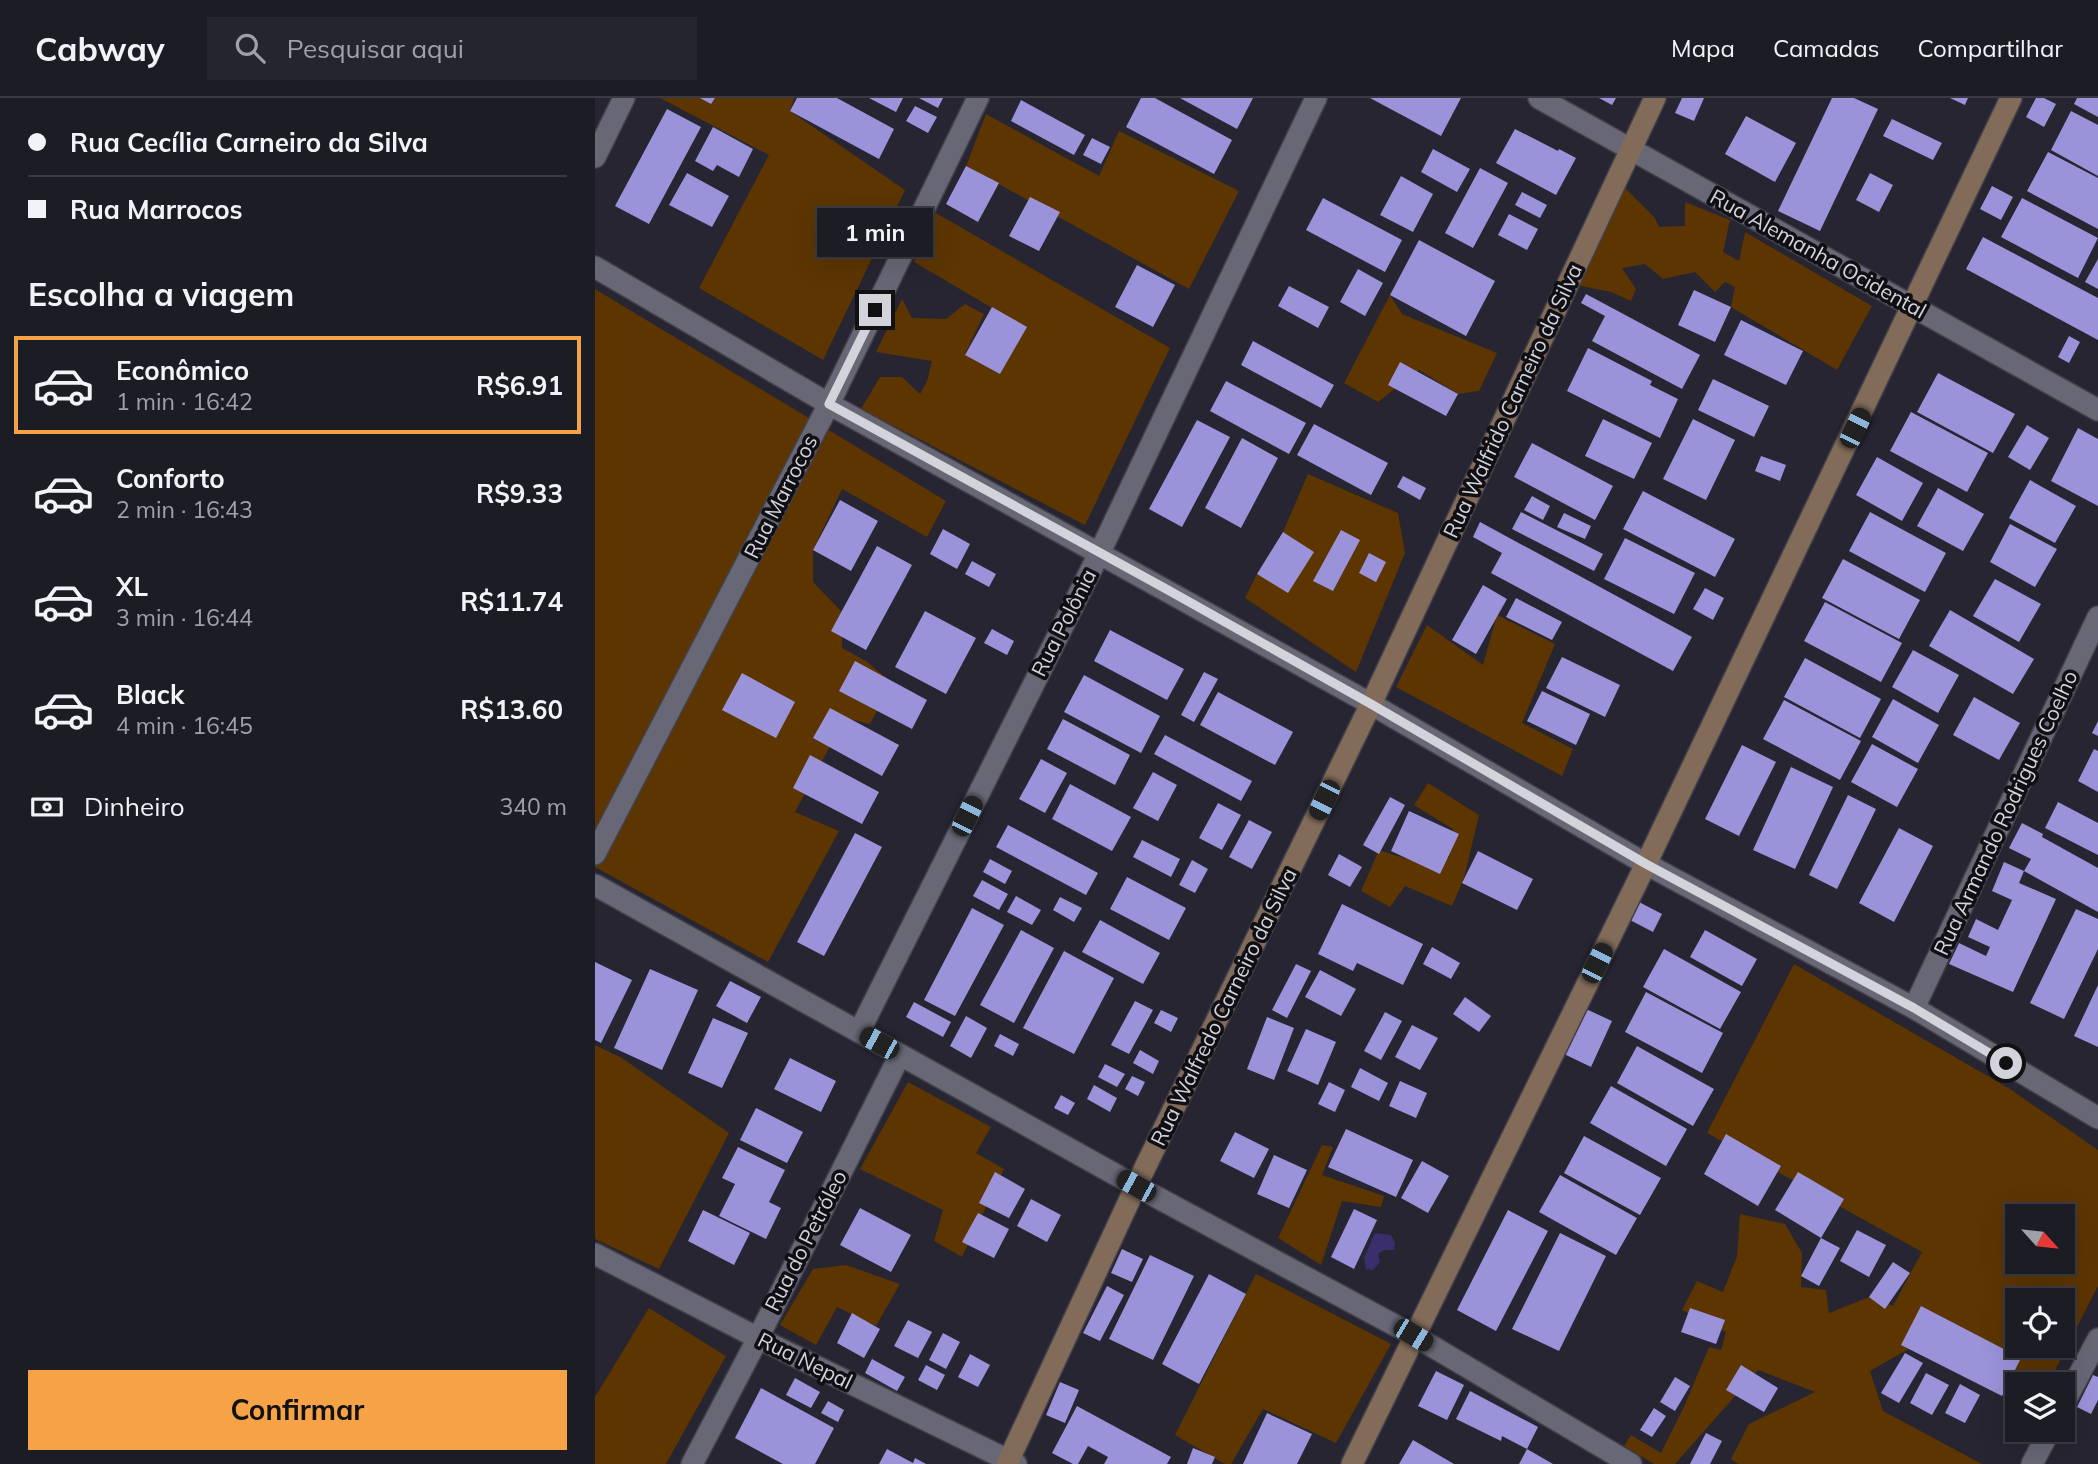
<!DOCTYPE html>
<html lang="pt">
<meta charset="utf-8">
<style>
body{margin:0;font-family:Mulish,sans-serif;background:#25252d;color:#f1f3f6;height:100vh;display:flex;flex-direction:column;font-size:26px;white-space:nowrap}
*{box-sizing:border-box;margin:0}
p{font-size:23px;color:#a0a1a7}
.icon{flex:none;width:38px;height:38px;fill:none;stroke:currentColor;stroke-width:2;stroke-linecap:round;stroke-linejoin:round}
.map{position:relative;flex:1;overflow:hidden}
.sheet{display:flex;flex-direction:column;background:#1c1c25;width:595px}
.sheet>*{flex:none}
.top-card{display:grid;align-content:center;height:154px;padding:0 28px;background:#1c1c25}
.needle{width:46px;rotate:117deg}
.controls{position:absolute;left:1410px;top:1106px;display:grid;gap:14px}
.controls a{display:grid;place-items:center;width:70px;height:70px;border-radius:0px;background:#1c1c25;box-shadow:0 7px 28px #0002,0 0 0 2px #3a3a42;font-size:35px}
.end{position:absolute;width:32px;height:32px;margin:-16px;border:9px solid #d3d3db;background:#111;box-shadow:0 0 0 4px #111}
.from{border-radius:50%}
.bubble{position:absolute;height:49px;border-radius:0px;background:#1c1c25;box-shadow:0 7px 28px #0002,0 0 0 2px #3a3a42;font-size:23px;font-weight:700;line-height:49px;text-align:center}
.car{position:absolute;width:21px;height:42px;margin:-21px -10px;border-radius:9px;box-shadow:0 0 5px 2px #0007;background:linear-gradient(#222 24%,#8ab4d8 0 40%,#222 0 76%,#8ab4d8 0 86%,#222 0)}
.top-card b{display:flex;align-items:center;gap:24px;height:66px;font-size:26px}
.top-card b+b{border-top:2px solid #3a3a42}
.top-card i{width:18px;height:18px;background:#f1f3f6}
ul{padding:0;list-style:none}
li{display:flex;align-items:center;gap:21px;height:98px;margin:0 14px 10px;padding:0 14px;border:4px solid transparent;border-radius:0px}
li div{flex:1}
li b{display:block;font-size:26px}
li em{font-style:normal;font-weight:700}
li.selected{border-color:#f6a246}
li>.icon{width:63px;height:63px;stroke-width:1.5}
h2{padding:0 28px;font-size:32px;line-height:84px}
.pay{display:flex;align-items:center;gap:18px;height:77px;padding:0 28px;font-size:26px}
.pay p{margin-inline-start:auto}
.action{display:flex;gap:14px;margin-top:auto;padding:14px 28px}
.action a{flex:1;height:80px;border-radius:0px;background:#f6a246;color:#111;font-size:28px;font-weight:700;line-height:80px;text-align:center}
header{display:flex;align-items:center;gap:42px;box-sizing:border-box;height:98px;padding:0 35px;background:#1c1c25;border-bottom:2px solid #3a3a42}
header strong{font-size:33px}
nav{display:flex;gap:38px;margin-inline-start:auto;font-size:24px}
.search{width:490px;height:63px;background:#25252d;display:flex;align-items:center;gap:18px;box-sizing:border-box;padding:0 24px;border-radius:0px;color:#a0a1a7;font-size:26px}
main{display:flex;flex:1;min-height:0}
.map>svg:first-child{display:block}
.green{fill:#5c3501;fill-rule:evenodd}
.water{fill:#3b2e6d}
.building{fill:#9b93da}
.lines{fill:none;stroke-linecap:round;stroke-linejoin:round}
.street-casing{stroke:#42414b;stroke-width:24}
.secondary-casing{stroke:#42414b;stroke-width:24}
.street{stroke:#686776;stroke-width:21}
.secondary{stroke:#826b59;stroke-width:21}
.route{stroke:#d3d3db;stroke-width:9}
.labels{text-anchor:middle;stroke-width:7;stroke-linejoin:round;paint-order:stroke}
.street-label{font-size:21px;fill:#d3d3db;stroke:#0f0f14}
</style>
<header>
<strong>Cabway</strong>
<div class="search"><svg class="icon" aria-label="search" viewBox="0 0 24 24"><circle cx="10" cy="10" r="6"/><path d="M15 15l6 6"/></svg>Pesquisar aqui</div>
<nav><a>Mapa</a><a>Camadas</a><a>Compartilhar</a></nav>
</header>
<main>
<section class="sheet">
<div class="top-card">
<b><i class="from"></i>Rua Cecília Carneiro da Silva</b>
<b><i></i>Rua Marrocos</b>
</div>
<h2>Escolha a viagem</h2>
<ul>
<li class="selected"><svg class="icon" aria-label="car" viewBox="0 0 24 24"><path d="M5 17H2v-5l4-1 3-4h7l3 4 3 1v5h-3M9 17h6M6 11h13"/><circle cx="7" cy="17" r="2"/><circle cx="17" cy="17" r="2"/></svg><div><b>Econômico</b><p>1 min · 16:42</p></div><em>R$6.91</em></li>
<li><svg class="icon" aria-label="car" viewBox="0 0 24 24"><path d="M5 17H2v-5l4-1 3-4h7l3 4 3 1v5h-3M9 17h6M6 11h13"/><circle cx="7" cy="17" r="2"/><circle cx="17" cy="17" r="2"/></svg><div><b>Conforto</b><p>2 min · 16:43</p></div><em>R$9.33</em></li>
<li><svg class="icon" aria-label="car" viewBox="0 0 24 24"><path d="M5 17H2v-5l4-1 3-4h7l3 4 3 1v5h-3M9 17h6M6 11h13"/><circle cx="7" cy="17" r="2"/><circle cx="17" cy="17" r="2"/></svg><div><b>XL</b><p>3 min · 16:44</p></div><em>R$11.74</em></li>
<li><svg class="icon" aria-label="car" viewBox="0 0 24 24"><path d="M5 17H2v-5l4-1 3-4h7l3 4 3 1v5h-3M9 17h6M6 11h13"/><circle cx="7" cy="17" r="2"/><circle cx="17" cy="17" r="2"/></svg><div><b>Black</b><p>4 min · 16:45</p></div><em>R$13.60</em></li>
</ul>
<div class="pay"><svg class="icon" aria-label="cash" viewBox="0 0 24 24"><path d="M3 7h18v10H3z"/><circle cx="12" cy="12" r="2"/></svg>Dinheiro<p>340 m</p></div>
<div class="action"><a>Confirmar</a></div>
</section>
<div class="map">
<svg width="1503" height="1366" viewBox="0 0 1503 1366">
<rect width="100%" height="100%" fill="#262531"/>
<path class="green" d="M65,0H199L195,13L310,92L228,262L104,190L174,57Z
M391,16L504,78L524,33L644,93L594,191L371,68Z
M1029,89L1060,120L1064,129L1090,128V104L1135,122L1128,154L1144,163L1150,134L1277,208L1242,272L1136,209L1140,189L1130,184L1120,194L1100,174L1068,181L1050,166L1027,170L1041,191L1036,203L1016,194L981,187Z
M341,115L575,250L490,427L266,311L285,279H307L325,296L332,283L337,263L281,254L307,201L317,220L351,221L370,206L389,216L370,256L405,276L431,230L319,164Z
M0,191L351,403L332,439L247,391L218,452V484L247,514V550L271,563L297,585L275,626L250,620L200,714L244,733L173,864L0,769Z
M795,197L807,216L902,255L884,293L863,296L824,272L783,304L749,285Z
M713,376L803,415L810,455L761,574L650,500L662,476L688,434Z
M902,517L960,546L927,625L978,651L967,678L801,589L832,527L888,567Z
M833,685L884,717L869,780L857,808L810,788L795,809L766,793L784,752L834,768L854,759L858,731L819,707Z
M1199,866L1415,991L1503,1052V1188L1453,1286H1446L1345,1233L1275,1273L1288,1313L1387,1366H1143L1136,1361L1154,1326L1220,1294L1163,1272L1080,1366H1059L1029,1348L1036,1337L1066,1355L1088,1311L1114,1249L1126,1252L1131,1234L1087,1212L1102,1183L1128,1194L1142,1158L1145,1116L1190,1126L1207,1155L1206,1189L1231,1192L1234,1215L1274,1199L1298,1208L1327,1154L1112,1035ZM1423,1118H1468V1164H1423ZM1423,1202H1468V1248H1423Z
M0,947L27,960L134,1035L64,1171L0,1141Z
M313,984L396,1029L381,1055L409,1071L367,1159L339,1143L348,1112L265,1071Z
M727,1047L738,1049L727,1077L789,1098L786,1109L747,1103L726,1167L683,1140Z
M251,1167L305,1186L281,1228L242,1209L221,1247L185,1227L218,1171Z
M661,1176L796,1246L741,1345L668,1311L636,1366H630L580,1337Z
M54,1210L131,1258L71,1366H0V1299Z"/>
<path class="water" d="M780,1135L796,1137L800,1145L799,1152H789L783,1156L785,1164L778,1172L771,1171L769,1160Z"/>
<path class="building" d="M105,0H120L116,6Z
M202,0H242L299,31L284,61L195,13Z
M274,0H308L301,14Z
M324,0H348L343,10Z
M546,0H560L637,42L619,76L531,29Z
M585,0H658L642,31Z
M775,0H866L846,38Z
M1004,0H1021L1017,7Z
M1087,0H1109L1099,23L1080,15Z
M1237,0H1259L1283,11L1225,133L1183,113Z
M1355,0H1373L1370,7Z
M1441,0H1449L1461,6L1449,29L1431,19Z
M1482,0H1503V19L1479,6Z
M426,2L490,37L479,57L416,23Z
M320,8L342,19L333,35L311,23Z
M72,11L106,29L54,126L20,108Z
M1476,13L1503,27V78L1456,52Z
M1151,18L1201,45L1180,84L1130,56Z
M1297,21L1347,45L1338,62L1288,38Z
M118,29L158,51L144,79L122,67L118,73L100,63Z
M920,31L963,53L964,51L981,60L961,97L901,65Z
M497,40L515,49L506,66L488,57Z
M838,51L875,71L862,94L826,74Z
M1453,54L1503,80V131L1432,93Z
M371,68L404,85L383,124L351,106Z
M885,70L913,85L878,150L850,135Z
M92,75L134,98L117,129L74,107Z
M1275,75L1298,87L1284,114L1261,102Z
M806,78L838,96L818,134L785,117Z
M1397,88L1418,99L1406,122L1385,111Z
M927,94L952,107L945,120L920,107Z
M435,99L465,114L444,153L414,138Z
M728,100L807,142L790,174L711,132Z
M1427,100L1503,140L1483,180L1406,139Z
M914,116L943,131L932,152L903,137Z
M1388,139L1503,200V242L1371,171Z
M824,142L900,183L871,238L795,197Z
M1503,161V191L1490,184Z
M542,167L580,187L558,229L520,209Z
M763,171L788,185L770,218L745,204Z
M694,188L734,209L723,230L683,208Z
M1099,192L1136,209L1120,244L1083,227Z
M991,196L1105,257L1087,291L997,243L1010,218L986,205Z
M397,209L432,229L405,276L370,257Z
M1146,222L1208,253L1191,287L1129,257Z
M1474,238L1485,244L1474,265L1463,259Z
M658,243L739,287L726,310L646,267Z
M993,250L1057,283L1055,287L1083,301L1065,340L972,293Z
M805,264L863,296L851,318L793,287Z
M1343,275L1420,316L1398,355L1322,314Z
M1118,281L1174,308L1159,339L1103,312Z
M631,283L711,325L694,356L615,313Z
M1316,314L1393,355L1372,394L1295,353Z
M1008,321L1057,345L1039,381L990,358Z
M1098,321L1140,342L1111,402L1068,381Z
M602,322L635,339L587,429L554,411Z
M719,326L793,365L776,397L702,357Z
M1432,327L1454,340L1435,372L1413,359Z
M1483,330L1503,341V408L1456,383Z
M647,340L683,360L646,430L610,410Z
M937,345L1018,388L1000,422L919,379Z
M1166,358L1191,367L1185,383L1160,373Z
M1282,359L1328,385L1307,423L1261,397Z
M808,378L831,390L825,402L802,389Z
M1435,382L1481,408L1460,445L1414,420Z
M1343,390L1389,416L1368,453L1322,428Z
M1048,393L1140,441L1120,479L1028,431Z
M937,398L955,408L948,422L929,412Z
M245,402L283,423L256,473L218,452Z
M926,414L1008,456L999,473L917,431Z
M1275,414L1351,455L1330,494L1254,453Z
M969,415L996,428L990,441L962,429Z
M885,424L1097,539L1078,573L896,475L907,455L878,439Z
M1415,426L1462,451L1440,489L1395,464Z
M348,431L375,446L362,471L335,456Z
M746,432L765,442L738,493L718,483Z
M688,434L719,454L693,495L662,476Z
M1030,440L1100,475L1079,516L1009,481Z
M282,448L317,467L271,552L236,533Z
M774,455L791,464L781,484L764,475Z
M1248,461L1325,502L1304,541L1227,500Z
M377,463L401,476L394,489L370,476Z
M1400,481L1446,506L1424,544L1378,518Z
M888,487L912,501L881,556L857,542Z
M1110,490L1129,500L1118,522L1098,511Z
M921,500L967,524L957,542L911,519Z
M1230,504L1307,545L1286,584L1209,543Z
M1355,512L1439,561L1418,596L1334,548Z
M330,513L381,540L351,596L300,569Z
M397,531L419,543L412,557L389,545Z
M515,532L589,571L572,602L499,563Z
M1318,552L1364,577L1343,615L1297,589Z
M967,559L1025,587L1010,619L951,590Z
M1210,560L1286,601L1265,640L1189,599Z
M260,563L332,602L317,631L244,593Z
M609,574L623,581L599,624L586,617Z
M147,575L200,604L181,640L127,612Z
M489,577L565,618L546,655L469,614Z
M947,593L995,616L981,647L932,623Z
M623,594L698,634L680,667L605,627Z
M1379,599L1425,625L1404,662L1358,637Z
M1298,601L1344,627L1323,665L1277,639Z
M1189,602L1266,643L1245,682L1168,641Z
M235,610L304,647L287,678L218,640Z
M468,621L535,657L520,687L452,651Z
M1503,623V638L1497,635Z
M570,637L657,683L646,703L559,656Z
M1277,646L1323,671L1302,709L1256,684Z
M1147,647L1181,664L1144,738L1110,721Z
M1499,651L1503,653V694L1483,683Z
M215,657L284,694L267,726L198,690Z
M446,661L472,675L450,715L424,701Z
M1196,669L1238,689L1200,771L1158,752Z
M558,674L582,687L563,723L538,710Z
M475,686L536,719L517,753L457,721Z
M1253,697L1281,711L1242,791L1214,777Z
M795,699L810,707L784,756L768,747Z
M1463,704L1503,725V757L1450,730Z
M623,705L646,717L627,752L604,740Z
M814,713L864,736L845,776L796,753Z
M654,722L677,734L657,771L634,759Z
M1427,725L1448,736L1447,739L1503,770V814L1429,773L1424,785L1461,801L1418,894L1354,866L1364,845L1391,858L1395,849L1373,839L1381,821L1403,832L1417,802L1397,793L1409,764L1429,773L1436,761L1414,750Z
M413,727L503,775L491,797L401,749Z
M1304,730L1338,748L1299,824L1264,805Z
M260,735L287,749L229,858L202,844Z
M547,742L585,761L576,779L538,759Z
M883,753L938,781L922,812L867,785Z
M744,756L767,769L755,789L733,777Z
M395,761L417,773L410,786L388,774Z
M597,762L613,771L600,795L584,787Z
M532,779L591,810L574,842L515,811Z
M387,782L413,796L404,812L378,798Z
M421,798L446,812L437,827L412,814Z
M465,799L487,810L479,824L458,812Z
M1044,804L1067,816L1058,834L1035,822Z
M747,806L828,846L808,887L762,865L758,873L723,856Z
M377,810L409,827L360,918L329,902Z
M1481,811L1503,821V851L1469,921L1435,905Z
M505,822L565,855L548,886L487,854Z
M426,832L459,850L419,925L385,907Z
M1110,832L1162,861L1147,888L1095,859Z
M837,849L865,865L856,881L828,866Z
M1069,851L1146,894L1125,931L1048,889Z
M469,853L519,880L479,956L428,930Z
M0,864L37,882L6,945L0,942Z
M701,866L716,873L692,920L677,912Z
M55,871L103,892L67,972L19,950Z
M725,872L761,891L746,918L710,899Z
M135,883L166,899L152,925L121,908Z
M1503,887V949L1479,938Z
M1051,894L1128,935L1107,975L1030,934Z
M870,899L896,918L884,934L858,916Z
M540,903L558,912L534,956L516,947Z
M319,904L356,924L348,939L311,919Z
M991,911L1017,923L996,969L969,956Z
M566,912L583,920L576,934L559,925Z
M790,914L807,923L786,962L769,953Z
M371,918L392,930L376,960L355,948Z
M672,919L699,930L679,982L652,971Z
M118,920L153,935L127,990L93,975Z
M817,927L843,940L825,972L800,959Z
M711,931L741,944L723,987L692,973Z
M405,936L424,946L418,958L399,948Z
M1042,948L1119,991L1098,1028L1022,985Z
M545,952L564,963L558,976L538,965Z
M195,960L241,983L226,1014L179,991Z
M510,966L530,976L522,989L503,979Z
M765,970L793,985L784,1003L756,989Z
M537,978L550,984L543,998L530,991Z
M805,983L832,995L821,1020L794,1008Z
M734,984L750,992L740,1014L723,1006Z
M499,987L522,1000L515,1014L492,1001Z
M1016,988L1092,1031L1071,1068L995,1025Z
M466,997L480,1005L473,1017L459,1010Z
M161,1010L208,1034L192,1065L145,1042Z
M751,1031L818,1062L801,1099L733,1069Z
M640,1034L674,1051L659,1080L625,1063Z
M1131,1036L1186,1068L1163,1108L1109,1076Z
M989,1038L1066,1080L1045,1117L969,1075Z
M143,1049L190,1072L174,1104L186,1110L171,1141L124,1118L140,1086L127,1080Z
M679,1057L712,1072L694,1110L662,1096Z
M827,1063L854,1078L833,1115L806,1100Z
M400,1074L430,1091L414,1120L384,1105Z
M1203,1074L1249,1101L1226,1140L1180,1112Z
M965,1077L1042,1120L1021,1157L944,1114Z
M436,1101L466,1117L452,1144L422,1128Z
M265,1110L316,1137L296,1174L245,1147Z
M759,1111L782,1122L759,1171L736,1159Z
M108,1112L155,1135L139,1167L93,1143Z
M913,1112L953,1133L901,1233L862,1212Z
M383,1115L414,1131L399,1160L367,1144Z
M1262,1132L1291,1147L1274,1179L1245,1163Z
M965,1135L1011,1158L964,1253L917,1231Z
M1226,1140L1245,1150L1224,1188L1206,1178Z
M527,1151L548,1161L537,1184L516,1175Z
M555,1157L599,1178L558,1262L514,1241Z
M1298,1164L1315,1175L1290,1211L1274,1199Z
M614,1176L651,1196L604,1286L567,1266Z
M512,1188L529,1197L505,1243L488,1235Z
M1326,1208L1426,1260L1407,1298L1306,1247Z
M1095,1210L1130,1222L1121,1246L1086,1234Z
M257,1215L285,1231L269,1260L242,1245Z
M313,1222L337,1234L323,1260L299,1248Z
M348,1235L365,1244L351,1271L334,1262Z
M1310,1255L1328,1265L1304,1305L1286,1295Z
M375,1256L395,1267L383,1289L363,1279Z
M277,1261L310,1279L302,1293L270,1275Z
M331,1267L350,1277L342,1292L323,1282Z
M1146,1267L1183,1290L1169,1314L1131,1292Z
M841,1273L869,1287L852,1322L823,1308Z
M1331,1275L1354,1287L1337,1317L1315,1305Z
M1498,1277L1503,1279V1302L1496,1316L1482,1309Z
M1080,1279L1095,1288L1080,1313L1065,1304Z
M200,1280L225,1294L216,1310L191,1297Z
M465,1284L484,1292L470,1325L451,1317Z
M1365,1286L1385,1297L1370,1325L1350,1315Z
M166,1290L239,1330L220,1366H188L140,1340Z
M1420,1292L1423,1293V1313L1412,1307Z
M875,1293L943,1329L932,1351L958,1366H924L932,1351L907,1338L906,1343L861,1321Z
M233,1303L249,1312L243,1324L226,1315Z
M482,1308L576,1359L572,1366H509L513,1359L493,1348L483,1366H478L457,1355Z
M1059,1310L1071,1318L1057,1339L1045,1332Z
M672,1315L717,1336L702,1366H648Z
M1111,1335L1127,1343L1115,1366H1095Z
M818,1342L859,1366H804Z
M598,1350L620,1359L617,1366H592Z
M292,1351L318,1365L320,1360L331,1366H284Z"/>
<g class="lines">
<g class="street-casing">
<path id="street" d="M944,0L1503,312
M0,59L29,0
M0,169L234,306L776,606L1051,766L1319,910L1503,1020
M0,756L234,306L383,0
M0,787L541,1088L818,1237L1036,1366
M1319,910L1503,519
M264,934L505,454L721,0
M0,1156L163,1240L421,1366
M1468,1307L1503,1241
M97,1366L163,1240L305,957
M1437,1366L1455,1332"/>
</g>
<g class="secondary-casing">
<path id="secondary" d="M412,1366L541,1088L776,606L1060,0
M757,1366L1051,766L1416,0"/>
</g>
<use href="#street" class="street"/>
<use href="#secondary" class="secondary"/>
</g>
<g class="lines">
<path class="route" d="M280,212L234,306L573,492L776,606L1051,766L1319,910L1411,965"/>
</g>
<g class="labels">
<g class="street-label">
<text transform="translate(1223 156) rotate(29)" y="7">Rua Alemanha Ocidental</text>
<text transform="translate(918 303) rotate(-65)" y="7">Rua Walfrido Carneiro da Silva</text>
<text transform="translate(186 399) rotate(-63)" y="7">Rua Marrocos</text>
<text transform="translate(469 525) rotate(-63)" y="7">Rua Polônia</text>
<text transform="translate(1411 715) rotate(-65)" y="7">Rua Armando Rodrigues Coelho</text>
<text transform="translate(629 909) rotate(-64)" y="7">Rua Walfredo Carneiro da Silva</text>
<text transform="translate(211 1143) rotate(-63)" y="7">Rua do Petróleo</text>
<text transform="translate(210 1263) rotate(26)" y="7">Rua Nepal</text>
</g>
</g>
</svg>
<div class="controls">
<a><svg class="needle" viewBox="-14 -14 28 28"><path d="M0-13l5 13h-10z" fill="#e53935"/><path d="M0 13l5-13h-10z" fill="#a0a1a7"/></svg></a>
<a><svg class="icon" aria-label="locate" viewBox="0 0 24 24"><circle cx="12" cy="12" r="6"/><path d="M12 2v4M12 18v4M2 12h4M18 12h4"/></svg></a>
<a><svg class="icon" aria-label="layers" viewBox="0 0 24 24"><path d="M12 4l9 5-9 5-9-5zM3 14l9 5 9-5"/></svg></a>
</div>
<i class="end from" style="left:1411px;top:965px"></i>
<i class="end" style="left:280px;top:212px"></i>
<div class="bubble" style="left:222px;top:110px;width:116px">1 min</div>
<i class="car" style="left:1260px;top:330px;rotate:26deg"></i>
<i class="car" style="left:729px;top:702px;rotate:206deg"></i>
<i class="car" style="left:372px;top:718px;rotate:26deg"></i>
<i class="car" style="left:1002px;top:865px;rotate:26deg"></i>
<i class="car" style="left:284px;top:945px;rotate:299deg"></i>
<i class="car" style="left:541px;top:1088px;rotate:299deg"></i>
<i class="car" style="left:818px;top:1237px;rotate:121deg"></i>
</div>
</main>
